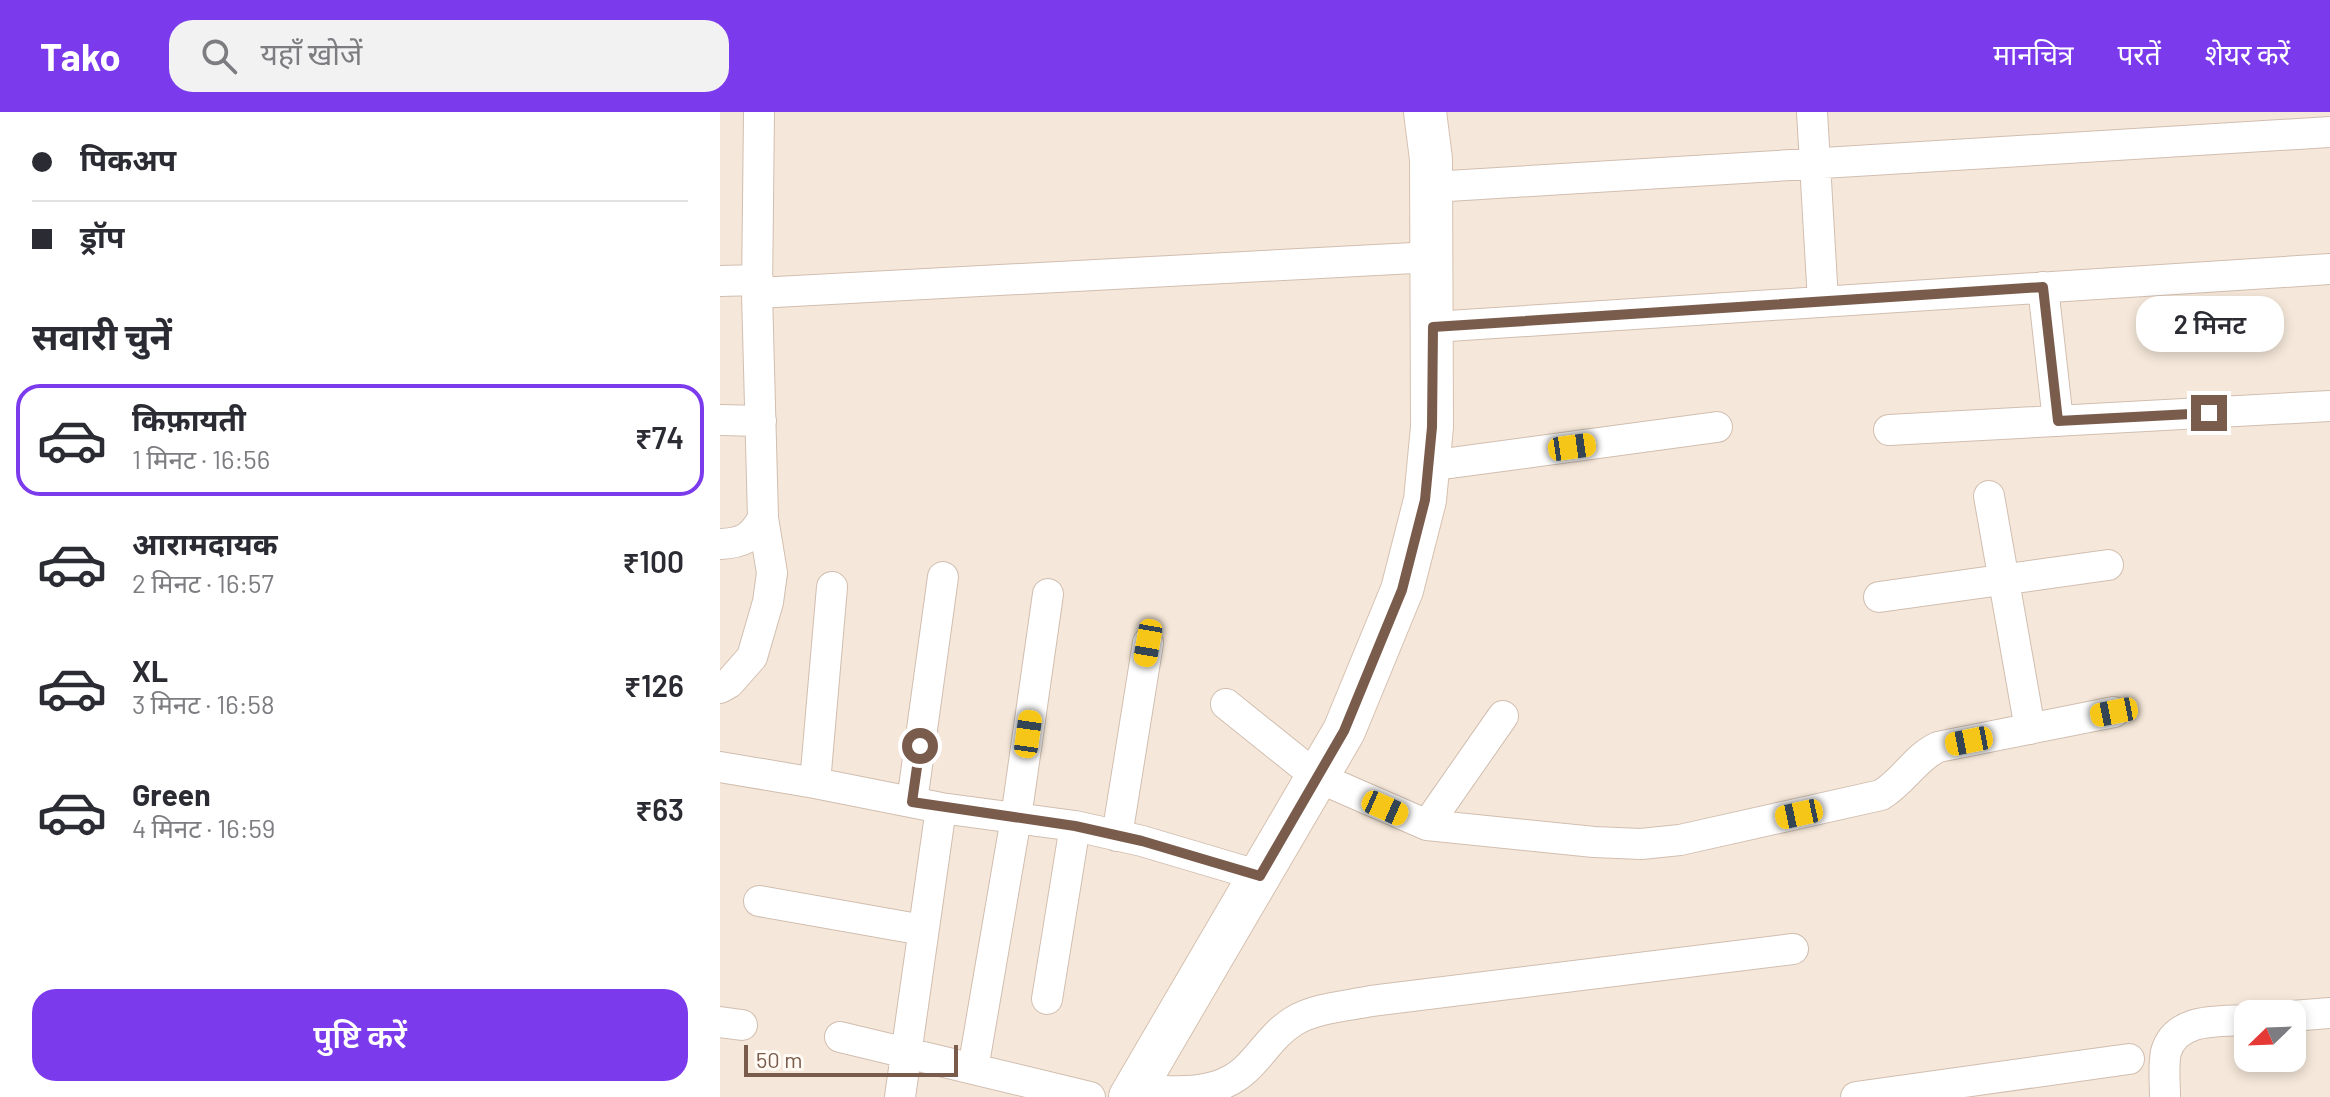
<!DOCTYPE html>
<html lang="hi">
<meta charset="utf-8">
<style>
body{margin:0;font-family:Barlow,"Noto Sans Devanagari",sans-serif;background:#f2f2f3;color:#2b2b33;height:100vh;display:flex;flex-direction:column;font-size:30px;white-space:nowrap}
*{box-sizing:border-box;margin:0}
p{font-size:26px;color:#7c7c81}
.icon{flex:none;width:44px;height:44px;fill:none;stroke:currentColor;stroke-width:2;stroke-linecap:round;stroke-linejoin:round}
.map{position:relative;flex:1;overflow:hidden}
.drawer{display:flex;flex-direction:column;background:#fff;width:720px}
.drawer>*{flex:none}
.top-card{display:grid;align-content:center;height:176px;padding:0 32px;background:#fff}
.needle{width:52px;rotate:247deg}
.tools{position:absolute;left:1514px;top:888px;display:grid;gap:16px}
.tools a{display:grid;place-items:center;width:72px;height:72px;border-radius:16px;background:#fff;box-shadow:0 4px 12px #0003;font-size:40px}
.scale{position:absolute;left:24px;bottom:20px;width:214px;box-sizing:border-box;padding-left:8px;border:4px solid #7a5c4d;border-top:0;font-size:22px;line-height:28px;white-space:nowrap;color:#7a5c4d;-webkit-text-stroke:6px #fffaf3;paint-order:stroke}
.end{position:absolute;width:36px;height:36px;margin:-18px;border:10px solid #7a5c4d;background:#fff;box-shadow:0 0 0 4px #fff}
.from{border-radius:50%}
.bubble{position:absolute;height:56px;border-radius:24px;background:#fff;box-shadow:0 4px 12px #0003;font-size:26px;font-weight:600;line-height:56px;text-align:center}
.car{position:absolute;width:24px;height:48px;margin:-24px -12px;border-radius:10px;box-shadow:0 0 6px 2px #0007;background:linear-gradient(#f5c518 24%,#345 0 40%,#f5c518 0 76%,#345 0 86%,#f5c518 0)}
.top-card b{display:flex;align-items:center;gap:28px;height:76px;font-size:30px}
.top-card b+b{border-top:2px solid #e1e1e2}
.top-card i{width:20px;height:20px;background:#2b2b33}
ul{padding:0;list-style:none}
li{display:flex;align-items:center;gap:24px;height:112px;margin:0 16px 12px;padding:0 16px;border:4px solid transparent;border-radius:24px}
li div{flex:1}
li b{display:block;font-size:30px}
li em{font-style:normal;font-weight:600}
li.on{border-color:#7c3aed}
li>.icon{width:72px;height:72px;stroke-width:1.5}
h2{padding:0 32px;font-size:36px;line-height:96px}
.primary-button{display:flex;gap:16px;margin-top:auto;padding:16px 32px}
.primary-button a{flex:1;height:92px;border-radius:24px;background:#7c3aed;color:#fff;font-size:32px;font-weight:600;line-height:92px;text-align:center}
header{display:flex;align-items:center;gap:48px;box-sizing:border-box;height:112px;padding:0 40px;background:#7c3aed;color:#fff}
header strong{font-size:38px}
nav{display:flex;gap:44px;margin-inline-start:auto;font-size:28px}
.search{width:560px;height:72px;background:#f2f2f3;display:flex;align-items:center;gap:20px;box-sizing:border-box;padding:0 28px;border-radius:24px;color:#7c7c81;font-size:30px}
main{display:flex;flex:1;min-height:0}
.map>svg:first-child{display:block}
.residential{fill:#f5e8da;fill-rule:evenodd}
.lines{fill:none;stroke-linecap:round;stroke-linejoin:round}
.street-casing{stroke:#d1beb0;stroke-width:32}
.secondary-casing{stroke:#d6c0b0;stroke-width:44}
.street{stroke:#fff;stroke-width:30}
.secondary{stroke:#fff;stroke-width:42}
.route{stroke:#7a5c4d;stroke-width:10}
</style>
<header>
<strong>Tako</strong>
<div class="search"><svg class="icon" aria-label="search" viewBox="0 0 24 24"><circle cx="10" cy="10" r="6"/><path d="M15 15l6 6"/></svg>यहाँ खोजें</div>
<nav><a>मानचित्र</a><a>परतें</a><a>शेयर करें</a></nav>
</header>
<main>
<section class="drawer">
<div class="top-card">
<b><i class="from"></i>पिकअप</b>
<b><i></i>ड्रॉप</b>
</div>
<h2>सवारी चुनें</h2>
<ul>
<li class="on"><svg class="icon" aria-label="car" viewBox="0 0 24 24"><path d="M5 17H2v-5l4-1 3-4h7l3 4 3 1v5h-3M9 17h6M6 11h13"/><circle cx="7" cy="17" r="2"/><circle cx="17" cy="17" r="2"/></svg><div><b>किफ़ायती</b><p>1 मिनट · 16:56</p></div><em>₹74</em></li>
<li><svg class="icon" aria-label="car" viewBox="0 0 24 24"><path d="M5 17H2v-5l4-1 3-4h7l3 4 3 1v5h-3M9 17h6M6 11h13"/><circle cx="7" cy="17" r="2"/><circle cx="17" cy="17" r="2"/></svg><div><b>आरामदायक</b><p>2 मिनट · 16:57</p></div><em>₹100</em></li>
<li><svg class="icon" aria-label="car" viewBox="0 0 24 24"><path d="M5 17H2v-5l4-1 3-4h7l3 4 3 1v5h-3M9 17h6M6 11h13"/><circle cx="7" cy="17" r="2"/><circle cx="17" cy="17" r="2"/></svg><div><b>XL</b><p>3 मिनट · 16:58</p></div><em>₹126</em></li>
<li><svg class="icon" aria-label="car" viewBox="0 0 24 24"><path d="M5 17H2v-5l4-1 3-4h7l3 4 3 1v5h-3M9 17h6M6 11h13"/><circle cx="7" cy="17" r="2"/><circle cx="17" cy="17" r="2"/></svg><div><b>Green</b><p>4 मिनट · 16:59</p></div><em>₹63</em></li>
</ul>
<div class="primary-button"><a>पुष्टि करें</a></div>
</section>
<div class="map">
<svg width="1610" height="985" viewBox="0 0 1610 985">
<rect width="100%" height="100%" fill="#fdf6ec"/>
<path class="residential" d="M0,0H1610V985H0ZM1528,902H1572V946H1528Z"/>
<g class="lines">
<g class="street-casing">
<path id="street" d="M1092,0L1103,189
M712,75L1610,20
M0,169L38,168
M1323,175L1338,309
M37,181L712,145
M713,215L1610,157
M0,308L41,309
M1169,318L1610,294
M708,354L997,315
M1269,384L1310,617
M0,432C23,431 32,426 43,406L37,181L39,0
M1159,485L1388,453
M0,576L9,571L32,545L48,490L52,461L43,406
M506,592L597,665L707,713L874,730L921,732L960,728L1161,683C1183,670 1196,645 1218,635L1394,600
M0,655L95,671L221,696L355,714L422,729L540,764
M95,671L112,475
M192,690L223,465
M707,713L783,604
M397,724L428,531
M39,789L203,818
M327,887L355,714
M1572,904L1610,901
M0,910L22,913
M120,925L370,985
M253,957L296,706L328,482
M415,977C452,980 497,985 526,957C543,941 553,922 574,909C595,896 627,894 651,889L1073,837
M180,985L221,696
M1136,985L1409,947
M1445,985C1445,971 1443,953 1446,940C1456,905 1499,910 1528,908"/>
</g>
<g class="secondary-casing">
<path id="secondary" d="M410,985L624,619L682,478L705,388L712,315L711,47L705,0"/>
</g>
<use href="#street" class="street"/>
<use href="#secondary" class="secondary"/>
</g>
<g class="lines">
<path class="route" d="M200,634L192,690L355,714L422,729L540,764L624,619L682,478L705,388L712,315L713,215L1323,175L1338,309L1489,301"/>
</g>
</svg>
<div class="tools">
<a><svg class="needle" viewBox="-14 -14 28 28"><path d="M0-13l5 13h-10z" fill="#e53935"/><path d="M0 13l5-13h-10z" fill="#7c7c81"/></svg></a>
</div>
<div class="scale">50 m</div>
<i class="end from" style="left:200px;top:634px"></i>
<i class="end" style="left:1489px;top:301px"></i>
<div class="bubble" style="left:1416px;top:184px;width:148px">2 मिनट</div>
<i class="car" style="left:852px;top:335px;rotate:82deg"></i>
<i class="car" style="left:428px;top:531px;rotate:190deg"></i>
<i class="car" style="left:1394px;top:600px;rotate:259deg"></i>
<i class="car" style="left:308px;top:622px;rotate:8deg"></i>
<i class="car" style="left:1249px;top:629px;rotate:259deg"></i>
<i class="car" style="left:665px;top:696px;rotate:114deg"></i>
<i class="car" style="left:1079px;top:702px;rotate:258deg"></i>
</div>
</main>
